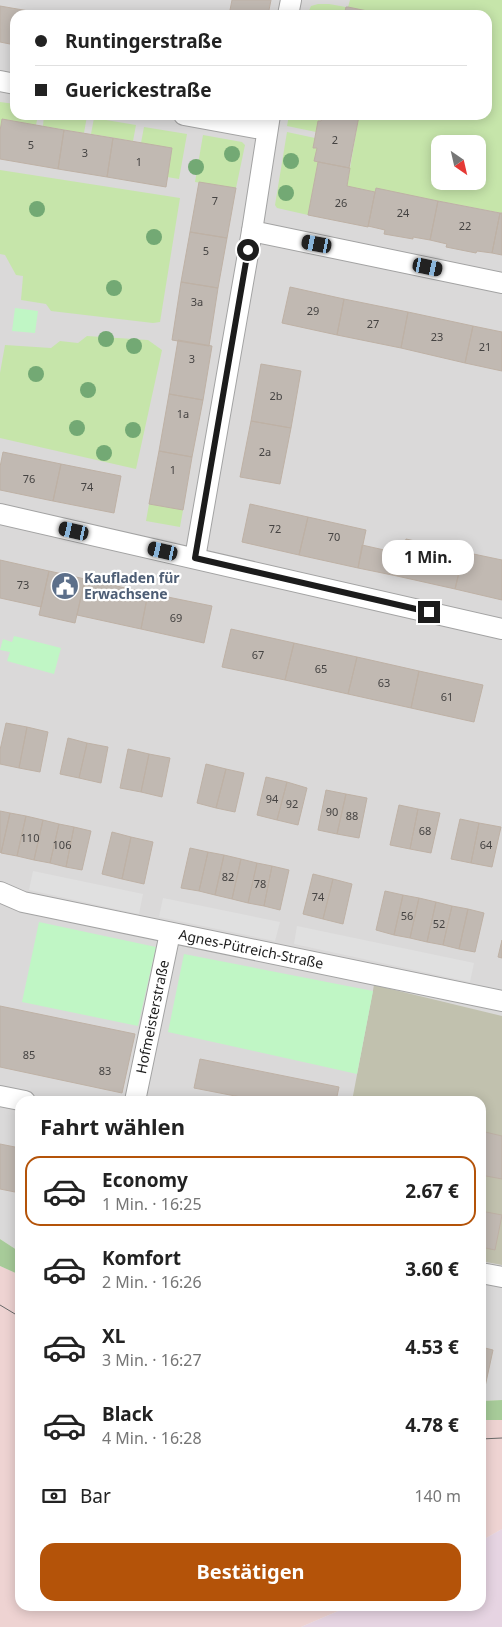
<!DOCTYPE html>
<html lang="de">
<meta charset="utf-8">
<style>
body{margin:0;font-family:"Noto Sans",sans-serif;background:#f2f2f2;color:#222;height:100vh;display:flex;flex-direction:column;font-size:19px;white-space:nowrap}
*{box-sizing:border-box;margin:0}
p{font-size:16px;color:#767676}
.icon{flex:none;width:28px;height:28px;fill:none;stroke:currentColor;stroke-width:2;stroke-linecap:round;stroke-linejoin:round}
.map{position:relative;flex:1;overflow:hidden}
.side{position:absolute;left:15px;top:1096px;width:471px;height:515px;display:flex;flex-direction:column;background:#fff;border-radius:15px;box-shadow:0 2px 12px #0003}
.side>*{flex:none}
.hud{position:absolute;left:10px;top:10px;width:482px;height:110px;border-radius:15px;box-shadow:0 2px 12px #0003;display:grid;align-content:center;height:110px;padding:0 25px;background:#fff}
.needle{width:32px;rotate:146deg}
.tools{position:absolute;left:431px;top:135px;display:grid;gap:10px}
.tools a{display:grid;place-items:center;width:55px;height:55px;border-radius:10px;background:#fff;box-shadow:0 2px 12px #0003;font-size:25px}
.end{position:absolute;width:22px;height:22px;margin:-11px;border:6px solid #1c1c1c;background:#fff;box-shadow:0 0 0 2px #fff}
.from{border-radius:50%}
.bubble{position:absolute;height:35px;border-radius:15px;background:#fff;box-shadow:0 2px 12px #0003;font-size:16px;font-weight:700;line-height:35px;text-align:center}
.car{position:absolute;width:15px;height:30px;margin:-15px -8px;border-radius:6px;box-shadow:0 0 4px 1px #0007;background:linear-gradient(#222 24%,#8ab4d8 0 40%,#222 0 76%,#8ab4d8 0 86%,#222 0)}
.hud b{display:flex;align-items:center;gap:18px;height:48px;font-size:19px}
.hud b+b{border-top:1px solid #e0e0e0}
.hud i{width:12px;height:12px;background:#222}
ul{padding:0;list-style:none}
li{display:flex;align-items:center;gap:15px;height:70px;margin:0 10px 8px;padding:0 15px;border:2px solid transparent;border-radius:15px}
li div{flex:1}
li b{display:block;font-size:19px}
li em{font-style:normal;font-weight:700}
li.current{border-color:#b45309}
li>.icon{width:45px;height:45px;stroke-width:1.5}
h2{padding:0 25px;font-size:22px;line-height:60px}
.pay{display:flex;align-items:center;gap:12px;height:55px;padding:0 25px;font-size:19px}
.pay p{margin-inline-start:auto}
.button{display:flex;gap:10px;margin-top:auto;padding:10px 25px}
.button a{flex:1;height:58px;border-radius:15px;background:#b45309;color:#fff;font-size:20px;font-weight:700;line-height:58px;text-align:center}
.map>svg:first-child{display:block}
.residential{fill:#dad9d9;fill-rule:evenodd}
.commercial{fill:#eed3d2}
.industrial{fill:#e6d4e2}
.construction{fill:#c1c1ae}
.grass{fill:#c6e5aa;fill-rule:evenodd}
.forest{fill:#a7cb99}
.park{fill:#c0f6c5}
.parking{fill:#e0e0e0}
.building{fill:#c1b9b2;stroke:#beb1a5}
.lines{fill:none;stroke-linecap:round;stroke-linejoin:round}
.minor-casing{stroke:#a3a3a3;stroke-width:22}
.minor{stroke:#fff;stroke-width:20}
.tram{stroke:#6a6a6a;stroke-width:1}
.tree{fill:#73a974}
.route{stroke:#1c1c1c;stroke-width:6}
.labels{text-anchor:middle;stroke-width:4.5;stroke-linejoin:round;paint-order:stroke}
.number-label{font-size:11px;fill:#454342}
.service-label{font-size:14px;font-weight:bold;fill:#4e5e75;stroke:#fff;text-anchor:start}
.street-label{font-size:14px;fill:#1c1c1c;stroke:#fff}
</style>
<div class="map">
<svg width="502" height="1627" viewBox="0 0 502 1627">
<rect width="100%" height="100%" fill="#edeae2"/>
<path class="residential" d="M0,0H502V1400L481,1401V1101H20V1252L0,1239ZM15,15H488V115H15ZM440,144H478V181H440Z"/>
<path class="commercial" d="M0,1266L20,1275V1606H350L301,1627H0Z
M481,1420H502V1529L481,1541Z"/>
<path class="industrial" d="M502,1529V1627H301L350,1606H481V1541Z"/>
<path class="construction" d="M374,985L502,1016V1265L481,1261V1101H352Z"/>
<path class="grass" d="M350,0H502V213L376,189L375,192L347,186L359,115H488V15H382V14L348,7ZM440,144H478V181H440Z
M318,4H329L346,7L344,15H307L311,6Z
M0,102L15,104V115H38L36,125L2,119L0,131Z
M44,115L87,116L84,133L43,126Z
M289,115H322L316,132L287,126Z
M94,118L136,125L133,141L91,134Z
M144,127L187,134L179,179L167,177L172,148L141,143Z
M287,132L315,138L313,148H317L314,161L318,162L308,215L277,208L275,205Z
M203,135L242,142L245,145L236,188L195,182Z
M0,170L180,198L160,322L153,323L51,311L46,304L21,300L23,276L16,275L5,255L0,254Z
M87,336L148,340L162,350L136,469L0,438V373L5,345L51,348L60,341L78,343Z
M149,504L183,510L180,527L146,521Z"/>
<path class="forest" d="M0,1239L20,1252V1275L0,1266Z
M502,1400V1420H481V1401Z"/>
<path class="park" d="M15,308L38,311L35,333L12,331Z
M14,636L61,648L54,674L7,661L10,652L0,650L3,639L12,642Z
M39,922L156,947L138,1026L22,1002Z
M184,954L373,991L357,1074L168,1032Z"/>
<path class="parking" d="M33,871L143,894L139,914L29,890Z
M163,898L280,922L275,941L159,917Z
M297,926L474,963L470,982L294,944Z"/>
<path class="building" d="M232,0H271L268,15H229Z
M0,6L52,15H15V45L0,42Z
M346,7H348L382,14V15H344Z
M322,115L359,116L349,168L314,161L317,148H313L318,121H321Z
M2,119L64,130L58,169L0,159V131Z
M64,130L113,138L107,177L58,169Z
M113,138L172,148L166,187L107,177Z
M318,162L350,168L347,186L375,192L368,227L308,215Z
M199,182L236,188L227,238L190,232Z
M376,188L438,201L430,240L413,237V239L384,234L385,230L368,226Z
M438,201L500,213L492,253L477,251L476,253L446,247L447,244L430,240Z
M500,213H502V255L492,253Z
M190,232L227,238L218,288L181,282Z
M181,282L218,288L209,346L172,340Z
M290,287L344,299L337,335L282,323Z
M344,299L408,312L401,348L337,335Z
M408,312L473,326L465,363L401,348Z
M473,326L502,332V371L465,363Z
M178,340L212,346L203,400L169,394Z
M261,364L301,371L291,428L251,421Z
M169,394L203,400L192,457L159,451Z
M251,421L291,428L280,484L240,477Z
M159,451L192,457L183,510L149,504Z
M3,452L61,464L53,501L0,490V467Z
M61,464L121,476L114,513L53,501Z
M250,504L308,517L299,555L242,542Z
M308,517L366,530L358,568L299,555Z
M406,539L464,552L455,589L397,576Z
M362,545L402,554L397,576L358,568Z
M464,552L502,560V600L455,589Z
M0,560L49,571L41,607L0,598Z
M49,571L85,579L75,623L39,615Z
M85,579L148,593L141,629L77,615Z
M148,593L212,606L204,643L141,629Z
M231,629L294,643L285,680L222,667Z
M294,643L357,657L348,694L285,680Z
M357,657L419,671L411,708L348,694Z
M419,671L483,685L474,722L411,708Z
M6,723L27,727L19,768L0,764V750Z
M27,727L48,732L40,772L19,768Z
M68,738L87,743L79,778L60,774Z
M87,743L108,747L101,783L79,778Z
M128,749L149,754L141,792L120,788Z
M149,754L170,758L162,797L141,792Z
M206,764L226,769L216,808L197,803Z
M226,769L244,773L235,812L216,808Z
M266,777L287,782L277,820L257,815Z
M287,782L307,788L298,825L277,820Z
M326,790L346,794L337,834L318,830Z
M346,794L367,798L359,838L337,834Z
M399,805L418,809L410,849L390,845Z
M418,809L440,813L431,853L410,849Z
M0,811L10,813L1,853L0,852Z
M10,813L26,816L17,856L1,853Z
M26,816L43,820L34,860L17,856Z
M460,819L479,823L471,863L451,859Z
M43,820L59,824L50,863L34,860Z
M479,823L501,827L492,867L471,863Z
M59,824L74,827L66,867L50,863Z
M74,827L91,831L82,870L66,867Z
M112,832L131,837L122,879L102,874Z
M131,837L153,842L144,884L122,879Z
M190,848L208,852L199,891L181,888Z
M208,852L224,855L215,895L199,891Z
M224,855L241,859L232,899L215,895Z
M241,859L257,863L248,903L232,899Z
M257,863L272,866L264,906L248,903Z
M272,866L289,870L280,910L264,906Z
M313,874L333,879L323,919L303,914Z
M333,879L352,884L343,924L323,919Z
M385,891L403,895L394,935L376,930Z
M403,895L419,898L410,938L394,935Z
M419,898L436,902L427,942L410,938Z
M436,902L452,906L443,945L427,942Z
M452,906L468,909L459,949L443,945Z
M468,909L484,913L475,952L459,949Z
M502,940V958L498,957Z
M0,1006L135,1034L122,1093L0,1067Z
M200,1059L339,1087L336,1101H261L194,1088Z
M481,1131L502,1136V1179L481,1175Z
M0,1144L20,1148V1193L0,1189Z
M481,1211L502,1215L495,1250L481,1247Z
M481,1347L493,1350L483,1396L481,1395Z"/>
<g class="lines">
<g class="minor-casing">
<g id="minor">
<path d="M288,15L291,0"/>
<path d="M0,81L15,84"/>
<path d="M184,115L267,130"/>
<path d="M252,231L502,283"/>
<path d="M0,514L502,629"/>
<path d="M195,558L252,231L270,115"/>
<path id="s1" d="M0,892L23,902L502,1001"/>
<path d="M0,1096L25,1101"/>
<path id="s2" d="M135,1101L170,933"/>
<path d="M481,1273L502,1277"/>
</g>
</g>
<use href="#minor" class="minor"/>
<path class="tram" d="M0,1305L20,1317
M481,1439L502,1438"/>
</g>
<g class="tree">
<circle cx="232" cy="154" r="8"/>
<circle cx="291" cy="161" r="8"/>
<circle cx="196" cy="167" r="8"/>
<circle cx="286" cy="193" r="8"/>
<circle cx="37" cy="209" r="8"/>
<circle cx="154" cy="237" r="8"/>
<circle cx="114" cy="288" r="8"/>
<circle cx="106" cy="339" r="8"/>
<circle cx="134" cy="346" r="8"/>
<circle cx="36" cy="374" r="8"/>
<circle cx="88" cy="390" r="8"/>
<circle cx="77" cy="428" r="8"/>
<circle cx="133" cy="430" r="8"/>
<circle cx="104" cy="453" r="8"/>
</g>
<g class="lines">
<path class="route" d="M248,250L195,558L429,612"/>
</g>
<defs>
<g id="civic-disc" transform="scale(1.4375)"><circle r="9.5" fill="#5c6f8a" stroke="#fff"/><path d="M-.6-6.5H3V-4.5H.6V-3L4-1V1h2V6H-6V1h2V-1L-.6-3ZM-1.2 2.5V6h2.4V2.5Z" fill="#fff"/></g>
</defs>
<g fill-rule="evenodd">
<use href="#civic-disc" x="65" y="586"/>
</g>
<g class="labels">
<g class="number-label">
<text x="335" y="144">2</text>
<text x="31" y="149">5</text>
<text x="85" y="157">3</text>
<text x="139" y="166">1</text>
<text x="215" y="205">7</text>
<text x="341" y="207">26</text>
<text x="403" y="217">24</text>
<text x="465" y="230">22</text>
<text x="206" y="255">5</text>
<text x="197" y="306">3a</text>
<text x="313" y="315">29</text>
<text x="373" y="328">27</text>
<text x="437" y="341">23</text>
<text x="485" y="351">21</text>
<text x="192" y="363">3</text>
<text x="276" y="400">2b</text>
<text x="183" y="418">1a</text>
<text x="265" y="456">2a</text>
<text x="173" y="474">1</text>
<text x="29" y="483">76</text>
<text x="87" y="491">74</text>
<text x="275" y="533">72</text>
<text x="334" y="541">70</text>
<text x="23" y="589">73</text>
<text x="176" y="622">69</text>
<text x="258" y="659">67</text>
<text x="321" y="673">65</text>
<text x="384" y="687">63</text>
<text x="447" y="701">61</text>
<text x="272" y="803">94</text>
<text x="292" y="808">92</text>
<text x="332" y="816">90</text>
<text x="352" y="820">88</text>
<text x="425" y="835">68</text>
<text x="30" y="842">110</text>
<text x="62" y="849">106</text>
<text x="486" y="849">64</text>
<text x="228" y="881">82</text>
<text x="260" y="888">78</text>
<text x="318" y="901">74</text>
<text x="407" y="920">56</text>
<text x="439" y="928">52</text>
<text x="29" y="1059">85</text>
<text x="105" y="1075">83</text>
</g>
<g class="service-label">
<text x="84" y="583">Kaufladen für<tspan x="84" dy="16">Erwachsene</tspan></text>
</g>
<g class="street-label">
<text dy="5" stroke="none"><textPath href="#s1" startOffset="258">Agnes-Pütreich-Straße</textPath></text>
<text dy="5" stroke="none"><textPath href="#s2" startOffset="86">Hofmeisterstraße</textPath></text>
</g>
</g>
</svg>
<div class="tools">
<a><svg class="needle" viewBox="-14 -14 28 28"><path d="M0-13l5 13h-10z" fill="#e53935"/><path d="M0 13l5-13h-10z" fill="#767676"/></svg></a>
</div>
<i class="end from" style="left:248px;top:250px"></i>
<i class="end" style="left:429px;top:612px"></i>
<div class="bubble" style="left:382px;top:540px;width:92px">1 Min.</div>
<i class="car" style="left:317px;top:244px;rotate:281deg"></i>
<i class="car" style="left:428px;top:267px;rotate:102deg"></i>
<i class="car" style="left:74px;top:531px;rotate:283deg"></i>
<i class="car" style="left:163px;top:551px;rotate:283deg"></i>
<div class="hud">
<b><i class="from"></i>Runtingerstraße</b>
<b><i></i>Guerickestraße</b>
</div>
<section class="side">
<h2>Fahrt wählen</h2>
<ul>
<li class="current"><svg class="icon" aria-label="car" viewBox="0 0 24 24"><path d="M5 17H2v-5l4-1 3-4h7l3 4 3 1v5h-3M9 17h6M6 11h13"/><circle cx="7" cy="17" r="2"/><circle cx="17" cy="17" r="2"/></svg><div><b>Economy</b><p>1 Min. · 16:25</p></div><em>2.67 €</em></li>
<li><svg class="icon" aria-label="car" viewBox="0 0 24 24"><path d="M5 17H2v-5l4-1 3-4h7l3 4 3 1v5h-3M9 17h6M6 11h13"/><circle cx="7" cy="17" r="2"/><circle cx="17" cy="17" r="2"/></svg><div><b>Komfort</b><p>2 Min. · 16:26</p></div><em>3.60 €</em></li>
<li><svg class="icon" aria-label="car" viewBox="0 0 24 24"><path d="M5 17H2v-5l4-1 3-4h7l3 4 3 1v5h-3M9 17h6M6 11h13"/><circle cx="7" cy="17" r="2"/><circle cx="17" cy="17" r="2"/></svg><div><b>XL</b><p>3 Min. · 16:27</p></div><em>4.53 €</em></li>
<li><svg class="icon" aria-label="car" viewBox="0 0 24 24"><path d="M5 17H2v-5l4-1 3-4h7l3 4 3 1v5h-3M9 17h6M6 11h13"/><circle cx="7" cy="17" r="2"/><circle cx="17" cy="17" r="2"/></svg><div><b>Black</b><p>4 Min. · 16:28</p></div><em>4.78 €</em></li>
</ul>
<div class="pay"><svg class="icon" aria-label="cash" viewBox="0 0 24 24"><path d="M3 7h18v10H3z"/><circle cx="12" cy="12" r="2"/></svg>Bar<p>140 m</p></div>
<div class="button"><a>Bestätigen</a></div>
</section>
</div>
